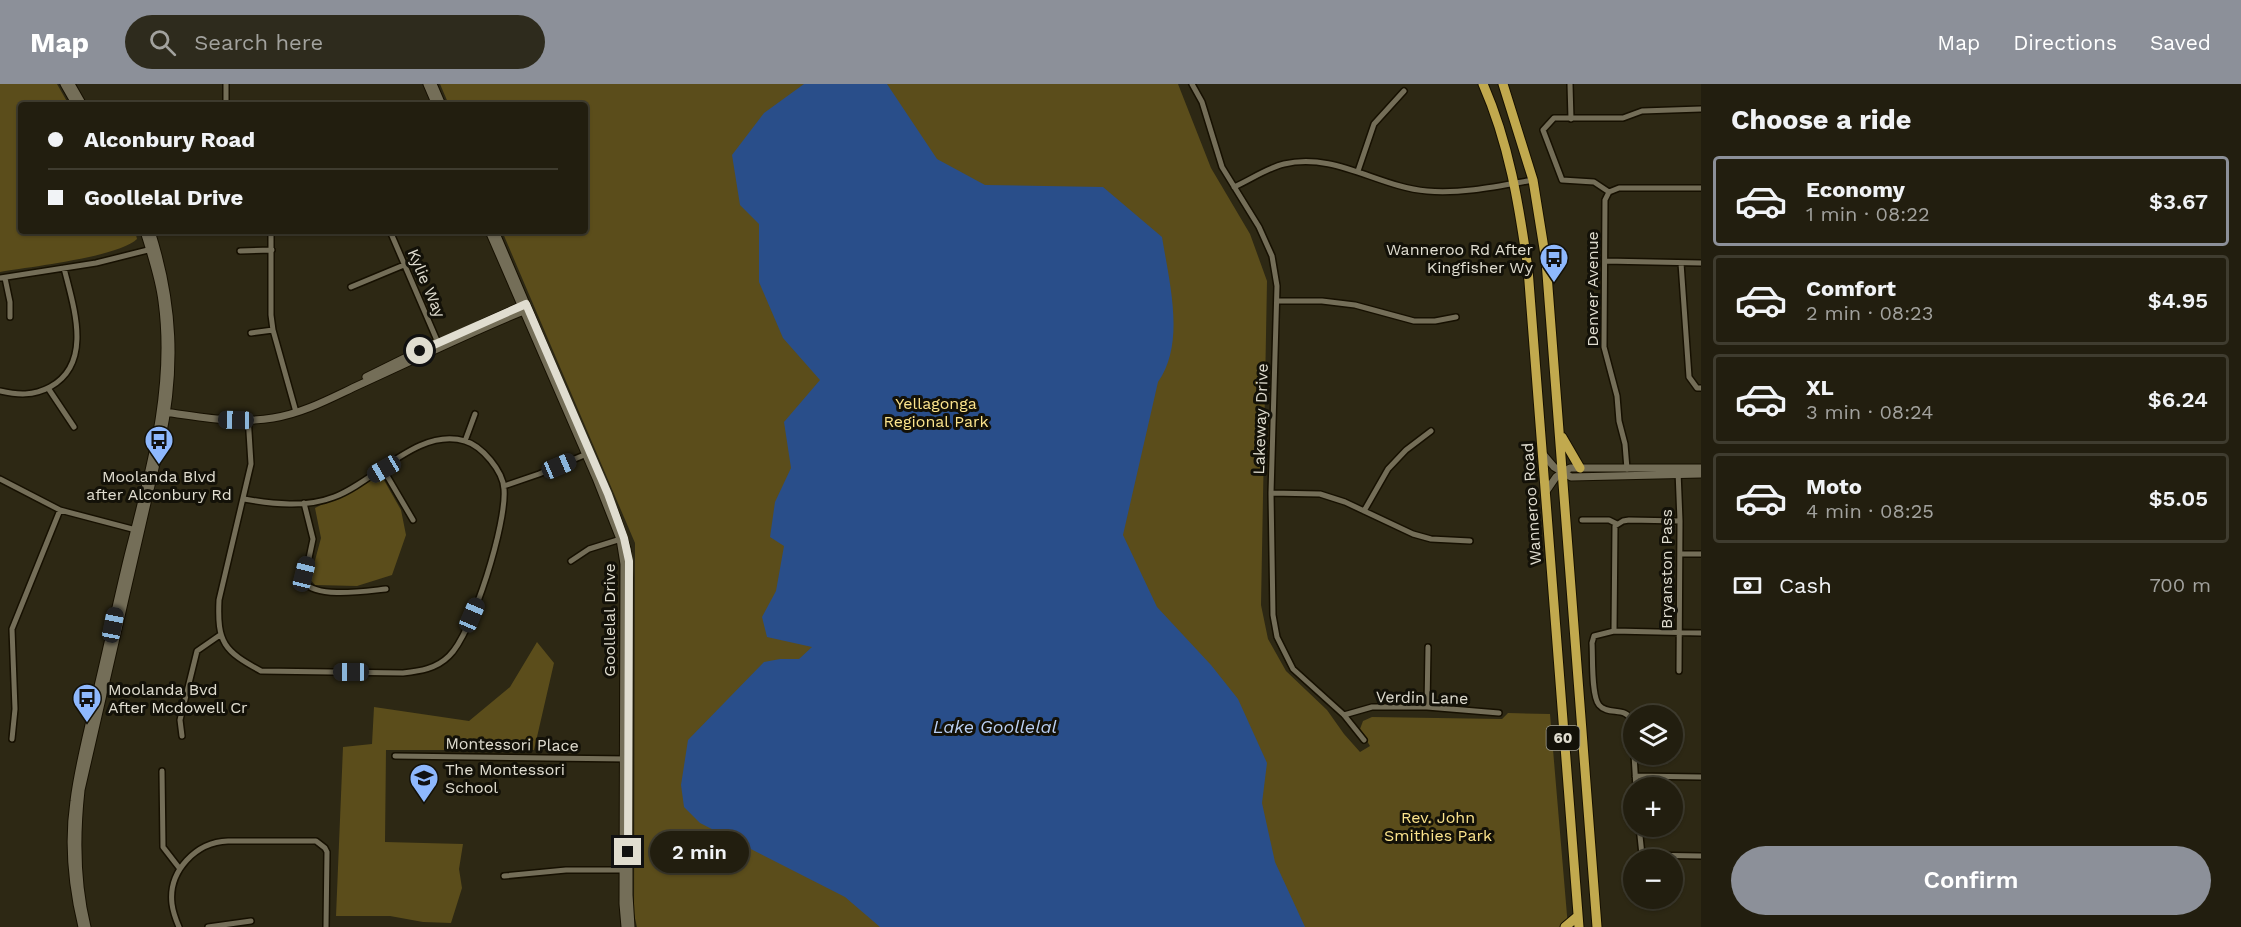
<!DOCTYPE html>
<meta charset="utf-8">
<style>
body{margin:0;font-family:"Work Sans",sans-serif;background:#2e2b1d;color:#f1f3f6;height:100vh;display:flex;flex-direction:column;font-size:22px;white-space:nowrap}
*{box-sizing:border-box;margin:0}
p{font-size:20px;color:#a2a29e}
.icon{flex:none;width:33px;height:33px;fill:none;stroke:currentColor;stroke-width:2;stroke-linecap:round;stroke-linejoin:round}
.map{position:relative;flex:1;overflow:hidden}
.details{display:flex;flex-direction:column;background:#221e0f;width:540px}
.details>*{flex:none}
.guide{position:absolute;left:18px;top:18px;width:570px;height:132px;border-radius:6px;box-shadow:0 2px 4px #0004,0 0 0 2px #3f3c2f;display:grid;align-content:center;height:132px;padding:0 30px;background:#221e0f}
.buttons{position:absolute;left:1623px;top:621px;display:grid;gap:12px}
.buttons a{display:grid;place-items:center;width:60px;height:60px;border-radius:50%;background:#221e0f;box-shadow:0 2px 4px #0004,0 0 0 2px #3f3c2f;font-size:30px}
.end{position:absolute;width:27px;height:27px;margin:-14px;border:8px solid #e0ddd0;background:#111;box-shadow:0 0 0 3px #111}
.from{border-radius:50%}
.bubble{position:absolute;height:42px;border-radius:21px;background:#221e0f;box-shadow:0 2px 4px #0004,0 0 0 2px #3f3c2f;font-size:20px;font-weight:600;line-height:42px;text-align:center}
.car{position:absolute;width:18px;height:36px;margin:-18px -9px;border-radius:8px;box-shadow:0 0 4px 2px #0007;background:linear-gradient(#222 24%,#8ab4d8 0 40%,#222 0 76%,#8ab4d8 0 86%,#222 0)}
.guide b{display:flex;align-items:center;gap:21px;height:57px;font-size:22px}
.guide b+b{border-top:2px solid #3f3c2f}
.guide i{width:15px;height:15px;background:#f1f3f6}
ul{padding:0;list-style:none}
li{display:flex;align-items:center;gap:18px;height:90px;margin:0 12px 9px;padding:0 18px;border:3px solid #3f3c2f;border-radius:6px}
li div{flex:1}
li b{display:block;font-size:22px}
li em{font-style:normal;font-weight:600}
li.selected{border-color:#8c9099}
li>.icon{width:54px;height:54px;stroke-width:1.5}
h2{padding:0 30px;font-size:27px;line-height:72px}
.pay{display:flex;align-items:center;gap:15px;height:66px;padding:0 30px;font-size:22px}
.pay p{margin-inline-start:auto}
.cta{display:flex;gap:12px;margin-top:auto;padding:12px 30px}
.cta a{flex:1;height:69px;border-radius:36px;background:#8c9099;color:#fff;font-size:24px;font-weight:600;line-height:69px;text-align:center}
header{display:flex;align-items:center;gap:36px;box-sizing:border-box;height:84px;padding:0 30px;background:#8c9099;color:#fff}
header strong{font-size:28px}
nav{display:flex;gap:33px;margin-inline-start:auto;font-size:21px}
.search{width:420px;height:54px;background:#2e2b1d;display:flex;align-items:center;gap:15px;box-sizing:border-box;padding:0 21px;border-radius:33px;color:#a2a29e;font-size:22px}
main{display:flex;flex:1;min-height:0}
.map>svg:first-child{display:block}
.green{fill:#5b4d1b}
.water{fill:#294e8a}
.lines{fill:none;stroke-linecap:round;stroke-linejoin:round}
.minor-casing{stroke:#161001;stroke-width:8}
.tertiary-casing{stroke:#161001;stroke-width:9}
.trunk-casing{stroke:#161001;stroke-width:11}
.minor{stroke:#746e58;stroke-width:5}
.tertiary{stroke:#746e58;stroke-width:7}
.trunk{stroke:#c1a94e;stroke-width:9}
.route{stroke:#e0ddd0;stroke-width:8}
.labels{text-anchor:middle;stroke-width:6;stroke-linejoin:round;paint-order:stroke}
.shield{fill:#131108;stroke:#a2a094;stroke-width:1.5}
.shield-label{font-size:15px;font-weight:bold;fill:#e0ddd0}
.poi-label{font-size:16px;fill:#e0ddd0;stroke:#131108;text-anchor:start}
.street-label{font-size:16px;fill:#e0ddd0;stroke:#131108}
.park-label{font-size:16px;fill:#fce48c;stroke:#131108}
.water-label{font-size:18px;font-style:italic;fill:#bbd1f5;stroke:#131108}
</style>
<header>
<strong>Map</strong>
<div class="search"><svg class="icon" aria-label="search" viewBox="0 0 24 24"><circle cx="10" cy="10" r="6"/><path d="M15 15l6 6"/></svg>Search here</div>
<nav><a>Map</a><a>Directions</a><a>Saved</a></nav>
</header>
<main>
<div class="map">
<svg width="1701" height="843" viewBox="0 0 1701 843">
<rect width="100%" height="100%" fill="#2d2814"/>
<path class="green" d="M0,0H57L69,21H21V147H135L137,155C119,173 28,183 0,188Z
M440,0H1178L1211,84L1250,150L1267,197L1261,521L1268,555L1286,587L1327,626L1344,650L1360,668L1370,662L1360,645L1363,637L1372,633L1502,635L1508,629L1550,630L1568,843H637L634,830L635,459L502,147H585V21H449Z
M381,391L401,426L406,451L392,491L357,502L315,501L310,495L321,454L315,424Z
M537,558L554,579L534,666H386L385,758L463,760L459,785L462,804L451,839L423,838L390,832H336L343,663L372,660L374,623L469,637L510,603Z"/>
<path class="water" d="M804,0H887L937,75L985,101L1103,103L1162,153C1169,197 1186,259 1158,298L1123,451L1157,523L1211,581L1238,615L1267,679L1262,719L1275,778L1305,843H880L845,813L700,739L684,723L681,701L688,656L764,578L780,575H799L812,563L767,553L762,533L776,507L784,462L770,453L775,418L791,384L784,338L820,296L783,254L759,198V140L740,121L732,71L764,29Z"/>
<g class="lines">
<g class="minor-casing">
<path id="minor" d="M226,0V21
M1192,0L1202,18L1222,83L1259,143L1272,172L1277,202L1271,409L1273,531L1277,553L1293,585L1344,631L1364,656
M1570,0L1571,35
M1358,87L1374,40L1404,7
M1234,103C1250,96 1267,84 1284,80C1335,68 1378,103 1427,107C1462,110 1499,102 1533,96
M1609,108L1594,98L1562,96L1543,46L1554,34H1623L1642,27L1701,25
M271,147V231L273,246L296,328
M390,147L439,261
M240,167L272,166
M1605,177L1701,179
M1681,179L1689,293L1697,304H1701
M0,194L96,179L152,165
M5,194L10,218V233
M351,203L404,181
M1277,217H1322L1355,221L1414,237H1435L1456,233
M251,249L273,246
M48,304L74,343
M0,307C18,311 33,312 50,303C94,279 73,221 64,184
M465,357L475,330
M383,385L413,436
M1627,385L1625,360L1619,337L1617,312L1604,263L1605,116L1609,108L1619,104H1701
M1678,387L1680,437L1679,587
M0,395L60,426L136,446
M504,402L539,390L589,369
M1271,409L1320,410L1345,418L1413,450L1431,455L1470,457
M244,415C273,420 306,424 334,413C375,398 418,343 465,357C482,362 503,387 504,405C507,438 473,549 449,572C436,585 420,587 403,589L261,587C224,567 217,559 219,516L251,380L248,332
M304,419L313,455L304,498C317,515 366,507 386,505
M1364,427L1388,385L1406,366L1431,347
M1582,436H1609L1617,440
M1680,470H1701
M571,477L589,465L621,455
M1614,547L1615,442L1623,437L1629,436L1680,437
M1427,623L1428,563
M1344,631L1372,623H1427L1499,629
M182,652L180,636L197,567L220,551
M12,655L15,625L12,545L60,426
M1634,666C1633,657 1634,646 1631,637C1627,622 1608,632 1599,621C1591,611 1593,573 1592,559L1594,552L1614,547L1701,549
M1634,670L1636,704
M395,672L627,675
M162,687L163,763L180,785
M1635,692L1701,693
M1639,742L1642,771L1701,772
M504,792L566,786H625
M179,843C176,836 173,828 172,820C168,787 196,758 228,757H316L325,764L327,768L326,843
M208,843L251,837"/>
</g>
<g class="tertiary-casing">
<path id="tertiary" d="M64,0L76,21
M71,0L83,21
M427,0L436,21
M433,0L442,21
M489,147L596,394L620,455L624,480L623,820L625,843
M495,147L617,434L627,465L629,495V811L631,843
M481,240L523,221
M366,293L437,258
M164,328C200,333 237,340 273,334C304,329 331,314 359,301C414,276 469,249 526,226
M1543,370L1554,383L1571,393L1701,390
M1545,409L1556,393L1570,384H1701
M82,843C72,802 68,758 74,717C78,684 87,651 94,619C106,570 116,521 128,472C149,389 174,304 162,217C159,193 151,170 144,147
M87,843C76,798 76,752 81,706L161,358C177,284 174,219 151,147"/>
</g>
<g class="trunk-casing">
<path id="trunk" d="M1483,0C1509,59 1519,121 1528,185L1579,843
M1503,0L1533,96L1546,177L1597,843
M1562,353L1580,384
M1565,843L1578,832"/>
</g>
<use href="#minor" class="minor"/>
<use href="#tertiary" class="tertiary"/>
<use href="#trunk" class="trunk"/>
</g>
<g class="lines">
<path class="route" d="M420,267L526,220L608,410L624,454L629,477L628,768"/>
</g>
<defs>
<g id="bus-pin" transform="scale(1.5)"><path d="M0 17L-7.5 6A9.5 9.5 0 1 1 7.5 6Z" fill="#8eb8fd" stroke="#131108"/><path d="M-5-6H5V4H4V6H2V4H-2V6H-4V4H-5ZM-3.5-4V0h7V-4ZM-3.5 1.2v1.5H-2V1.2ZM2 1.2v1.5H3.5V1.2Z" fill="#111"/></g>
<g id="school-pin" transform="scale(1.5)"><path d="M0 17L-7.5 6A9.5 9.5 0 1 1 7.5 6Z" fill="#8eb8fd" stroke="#131108"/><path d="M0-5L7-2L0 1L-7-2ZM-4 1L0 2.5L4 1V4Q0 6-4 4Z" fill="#111"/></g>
</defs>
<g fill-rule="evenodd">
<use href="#bus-pin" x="1554" y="174"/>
<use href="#bus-pin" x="159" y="356"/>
<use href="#bus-pin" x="87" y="614"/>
<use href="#school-pin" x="424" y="694"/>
</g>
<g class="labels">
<rect class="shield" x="1546.5" y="642" width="33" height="24" rx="4.5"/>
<g class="shield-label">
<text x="1563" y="659">60</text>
</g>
<g class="poi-label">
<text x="1533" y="171" text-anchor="end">Wanneroo Rd After<tspan x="1533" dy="18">Kingfisher Wy</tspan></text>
<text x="159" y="398" text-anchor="middle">Moolanda Blvd<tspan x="159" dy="18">after Alconbury Rd</tspan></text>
<text x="108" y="611">Moolanda Bvd<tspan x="108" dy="18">After Mcdowell Cr</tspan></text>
<text x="445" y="691">The Montessori<tspan x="445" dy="18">School</tspan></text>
</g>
<g class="street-label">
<text transform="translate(427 199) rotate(67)" y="6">Kylie Way</text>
<text transform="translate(1592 205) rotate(-90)" y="6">Denver Avenue</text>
<text transform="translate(1260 335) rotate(-88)" y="6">Lakeway Drive</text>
<text transform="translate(1531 420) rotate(-94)" y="6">Wanneroo Road</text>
<text transform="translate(1666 485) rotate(-90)" y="6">Bryanston Pass</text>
<text transform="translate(609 536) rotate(-90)" y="6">Goollelal Drive</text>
<text transform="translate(1422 613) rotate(1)" y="6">Verdin Lane</text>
<text transform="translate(512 660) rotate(1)" y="6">Montessori Place</text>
</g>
<g class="park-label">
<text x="936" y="325">Yellagonga<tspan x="936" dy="18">Regional Park</tspan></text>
<text x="1438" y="739">Rev. John<tspan x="1438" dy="18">Smithies Park</tspan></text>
</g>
<g class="water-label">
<text x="995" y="649">Lake Goollelal</text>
</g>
</g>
</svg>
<div class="buttons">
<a><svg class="icon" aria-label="layers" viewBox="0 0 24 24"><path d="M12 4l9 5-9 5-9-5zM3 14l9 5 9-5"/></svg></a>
<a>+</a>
<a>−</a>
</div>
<i class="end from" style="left:420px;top:267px"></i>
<i class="end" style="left:628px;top:768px"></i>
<div class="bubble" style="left:650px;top:747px;width:99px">2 min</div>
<i class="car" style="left:236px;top:336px;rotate:271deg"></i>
<i class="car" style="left:559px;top:382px;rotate:67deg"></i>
<i class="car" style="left:384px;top:385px;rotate:240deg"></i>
<i class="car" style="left:304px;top:490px;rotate:14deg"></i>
<i class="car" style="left:472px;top:531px;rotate:23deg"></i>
<i class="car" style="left:113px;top:541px;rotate:11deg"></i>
<i class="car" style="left:351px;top:588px;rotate:270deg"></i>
<div class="guide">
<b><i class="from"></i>Alconbury Road</b>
<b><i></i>Goollelal Drive</b>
</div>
</div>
<section class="details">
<h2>Choose a ride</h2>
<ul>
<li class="selected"><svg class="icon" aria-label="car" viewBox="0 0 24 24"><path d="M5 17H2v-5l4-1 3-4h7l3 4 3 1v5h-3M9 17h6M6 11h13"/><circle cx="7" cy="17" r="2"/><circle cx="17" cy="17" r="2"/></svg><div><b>Economy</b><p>1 min · 08:22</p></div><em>$3.67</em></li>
<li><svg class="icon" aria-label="car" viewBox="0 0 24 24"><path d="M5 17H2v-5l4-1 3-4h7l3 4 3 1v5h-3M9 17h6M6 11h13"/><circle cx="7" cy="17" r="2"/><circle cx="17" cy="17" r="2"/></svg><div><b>Comfort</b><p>2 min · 08:23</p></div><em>$4.95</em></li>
<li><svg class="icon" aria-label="car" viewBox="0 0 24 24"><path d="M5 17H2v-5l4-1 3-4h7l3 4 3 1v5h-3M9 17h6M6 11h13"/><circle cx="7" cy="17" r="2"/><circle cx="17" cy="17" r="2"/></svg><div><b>XL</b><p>3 min · 08:24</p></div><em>$6.24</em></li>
<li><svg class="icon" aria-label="car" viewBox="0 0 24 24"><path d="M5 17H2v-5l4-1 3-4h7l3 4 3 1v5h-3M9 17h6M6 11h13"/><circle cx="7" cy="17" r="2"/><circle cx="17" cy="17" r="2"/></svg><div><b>Moto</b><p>4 min · 08:25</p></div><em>$5.05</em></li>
</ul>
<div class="pay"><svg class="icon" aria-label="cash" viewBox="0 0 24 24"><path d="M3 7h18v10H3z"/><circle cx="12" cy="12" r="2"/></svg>Cash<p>700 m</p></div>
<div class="cta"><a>Confirm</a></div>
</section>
</main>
